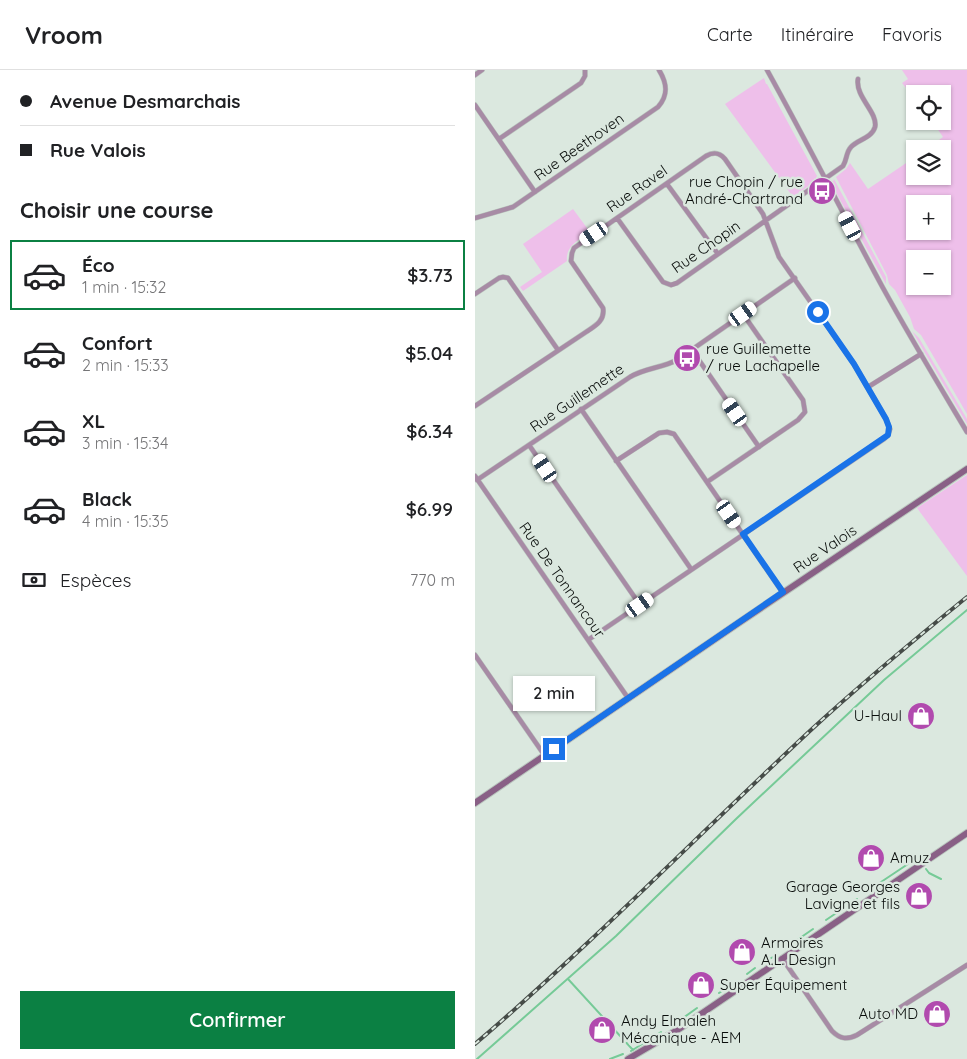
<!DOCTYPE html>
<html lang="fr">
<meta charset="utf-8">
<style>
body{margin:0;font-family:Quicksand,sans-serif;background:#f6f6f6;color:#202124;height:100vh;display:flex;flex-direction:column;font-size:19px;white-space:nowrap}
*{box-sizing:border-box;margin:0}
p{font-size:16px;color:#757577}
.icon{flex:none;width:28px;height:28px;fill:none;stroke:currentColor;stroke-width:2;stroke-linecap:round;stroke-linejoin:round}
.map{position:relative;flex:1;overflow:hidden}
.drawer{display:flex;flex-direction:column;background:#fff;width:475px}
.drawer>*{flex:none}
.banner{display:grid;align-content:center;height:110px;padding:0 20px;background:#fff}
.tools{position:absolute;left:431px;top:15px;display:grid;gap:10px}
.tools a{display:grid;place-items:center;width:45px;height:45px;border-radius:0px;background:#fff;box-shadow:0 1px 4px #0004;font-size:25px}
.end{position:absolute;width:22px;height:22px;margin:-11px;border:6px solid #1a73e8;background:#fff;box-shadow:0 0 0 2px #fff}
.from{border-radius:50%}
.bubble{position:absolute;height:35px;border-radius:0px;background:#fff;box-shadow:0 1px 4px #0004;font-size:16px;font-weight:600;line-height:35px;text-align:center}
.car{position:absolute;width:15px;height:30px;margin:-15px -8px;border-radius:6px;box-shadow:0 0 4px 1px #0007;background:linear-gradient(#fff 24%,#345 0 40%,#fff 0 76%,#345 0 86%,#fff 0)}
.banner b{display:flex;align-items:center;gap:18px;height:48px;font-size:19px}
.banner b+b{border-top:1px solid #e0e0e0}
.banner i{width:12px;height:12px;background:#202124}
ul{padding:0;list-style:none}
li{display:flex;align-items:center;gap:15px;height:70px;margin:0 10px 8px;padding:0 10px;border:2px solid transparent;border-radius:0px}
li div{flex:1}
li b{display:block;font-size:19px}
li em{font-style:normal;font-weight:600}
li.on{border-color:#0b8043}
li>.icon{width:45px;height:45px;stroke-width:1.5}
h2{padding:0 20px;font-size:22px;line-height:60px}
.pay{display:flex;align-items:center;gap:12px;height:55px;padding:0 20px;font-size:19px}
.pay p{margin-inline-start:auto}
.button{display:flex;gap:10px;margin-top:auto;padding:10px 20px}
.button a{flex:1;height:58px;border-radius:0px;background:#0b8043;color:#fff;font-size:20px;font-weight:600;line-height:58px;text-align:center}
header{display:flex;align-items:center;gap:30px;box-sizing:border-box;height:70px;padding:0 25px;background:#fff;border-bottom:1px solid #e0e0e0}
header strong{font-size:24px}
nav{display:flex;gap:28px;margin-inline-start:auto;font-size:18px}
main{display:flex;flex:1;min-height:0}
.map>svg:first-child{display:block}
.green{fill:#eebfea;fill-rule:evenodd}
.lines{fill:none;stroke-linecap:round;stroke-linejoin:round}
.stream{stroke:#76ca97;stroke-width:2}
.street-casing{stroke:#b9c5bd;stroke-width:5.5}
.secondary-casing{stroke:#b9c5bd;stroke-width:8}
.street{stroke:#a78ba5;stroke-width:4.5}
.secondary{stroke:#896086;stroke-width:6}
.rail-casing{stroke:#464c48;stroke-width:4}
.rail{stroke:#dbe8df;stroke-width:2;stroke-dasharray:5.5;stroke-linecap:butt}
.route{stroke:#1a73e8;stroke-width:6}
.labels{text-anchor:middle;stroke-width:5;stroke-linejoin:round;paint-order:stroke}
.street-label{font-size:15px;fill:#090d0b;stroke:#dbe8df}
.poi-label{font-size:15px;fill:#090d0b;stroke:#dbe8df;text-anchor:start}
</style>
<header>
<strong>Vroom</strong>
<nav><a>Carte</a><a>Itinéraire</a><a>Favoris</a></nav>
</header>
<main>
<section class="drawer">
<div class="banner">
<b><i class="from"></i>Avenue Desmarchais</b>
<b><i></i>Rue Valois</b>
</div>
<h2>Choisir une course</h2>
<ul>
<li class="on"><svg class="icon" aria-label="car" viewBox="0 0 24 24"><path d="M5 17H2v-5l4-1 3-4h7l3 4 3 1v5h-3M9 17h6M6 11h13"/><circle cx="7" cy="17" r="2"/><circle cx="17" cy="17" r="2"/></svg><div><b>Éco</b><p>1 min · 15:32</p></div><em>$3.73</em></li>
<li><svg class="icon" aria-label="car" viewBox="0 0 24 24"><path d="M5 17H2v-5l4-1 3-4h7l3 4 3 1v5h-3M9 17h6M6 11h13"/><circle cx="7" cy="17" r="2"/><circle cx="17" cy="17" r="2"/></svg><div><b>Confort</b><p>2 min · 15:33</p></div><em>$5.04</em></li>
<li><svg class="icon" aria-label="car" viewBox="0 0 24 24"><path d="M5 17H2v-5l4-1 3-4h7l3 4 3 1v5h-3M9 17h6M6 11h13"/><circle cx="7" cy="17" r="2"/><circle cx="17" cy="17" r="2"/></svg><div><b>XL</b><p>3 min · 15:34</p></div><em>$6.34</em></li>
<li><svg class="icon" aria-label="car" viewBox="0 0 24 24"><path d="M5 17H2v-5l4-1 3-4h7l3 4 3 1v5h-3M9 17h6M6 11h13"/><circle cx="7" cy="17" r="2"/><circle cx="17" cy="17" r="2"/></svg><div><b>Black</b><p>4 min · 15:35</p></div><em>$6.99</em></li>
</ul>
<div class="pay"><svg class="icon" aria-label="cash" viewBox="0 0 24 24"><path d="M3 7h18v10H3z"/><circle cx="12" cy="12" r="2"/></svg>Espèces<p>770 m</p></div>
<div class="button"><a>Confirmer</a></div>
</section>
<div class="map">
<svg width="492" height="989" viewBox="0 0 492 989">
<rect width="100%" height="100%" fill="#dbe8df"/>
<path class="green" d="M427,0H492V344L446,265L439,259L435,247L420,220L414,214L412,205L361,107L371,99L375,93L393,119L440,87V106H468V79H452L468,67L457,51H468V24H440V29L427,13L433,9ZM440,134H468V161H440ZM440,189H468V216H440Z
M289,8L291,14H292L342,106L339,112L318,127L250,34Z
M359,109L411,207V214L357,115Z
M98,139L115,162C104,170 90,176 92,191L48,221L45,217L67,202L48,174Z
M437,261L444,268L492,349V354Z
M492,405V506L442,438Z"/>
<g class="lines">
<path class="stream" d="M441,789L448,785
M451,799L454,803L466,809
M403,814L433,794
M391,823L394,820
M351,850L382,829
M309,879L338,859
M291,891L298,887
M272,904L280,898
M93,909L158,980
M244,923L255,916
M201,953L222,938
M156,981L186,962
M2,989L141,866L261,749L409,610L492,540
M135,989L148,984"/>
<g class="street-casing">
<path id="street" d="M292,0C332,72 369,146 408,218C435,267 464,315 492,362
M0,5L7,0
M0,35L60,122
M24,69L106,13L110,6V0
M192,114L243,184
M0,148L38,137L183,37C194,25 192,13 184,0
M142,148L188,212L196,215L202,213L368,96C372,90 371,82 376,77C382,70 397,68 400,57C403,42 380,27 383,9
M0,224L24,208L28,207L33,208L83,280
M217,280L284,377
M393,317L446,284
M0,336L111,262C120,256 130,251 128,238L96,191L97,183L99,178L231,86C238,82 244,82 250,89L288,144L304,187L379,294L411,349L415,359L413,365L409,369L113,570
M106,339L216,499
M54,375L165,535
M141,391L184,363L192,362L199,364L308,523
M0,406L153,628
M2,410L155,307C170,298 187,298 202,290L320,208
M232,412L323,350L330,342L328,330L268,244
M0,585L70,686
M307,888L357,961C365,969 372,970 382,965L492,895"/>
</g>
<g class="secondary-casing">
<path id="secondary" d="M0,733L262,554L492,399
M153,989L204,959L492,763"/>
</g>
<use href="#street" class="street"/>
<use href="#secondary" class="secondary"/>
<g class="rail-casing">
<path id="rail" d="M0,974C117,874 224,764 337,659C387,613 439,570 492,527"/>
</g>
<use href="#rail" class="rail"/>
</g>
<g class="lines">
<path class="route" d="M79,679L308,522L268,464L413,365L414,357L411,349L379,294L343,242"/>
</g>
<defs>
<g id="bus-disc" transform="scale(1.4375)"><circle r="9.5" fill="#b14aae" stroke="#dbe8df"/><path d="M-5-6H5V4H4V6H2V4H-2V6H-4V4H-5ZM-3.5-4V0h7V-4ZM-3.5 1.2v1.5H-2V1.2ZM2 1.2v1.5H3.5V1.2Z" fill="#fff"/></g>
<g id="shop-disc" transform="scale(1.4375)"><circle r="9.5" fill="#b14aae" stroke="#dbe8df"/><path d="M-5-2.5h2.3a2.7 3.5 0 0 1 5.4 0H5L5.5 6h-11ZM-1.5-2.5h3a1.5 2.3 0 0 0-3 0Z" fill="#fff"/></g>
</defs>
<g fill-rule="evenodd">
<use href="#bus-disc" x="347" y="121"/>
<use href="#bus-disc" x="212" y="288"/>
<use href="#shop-disc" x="446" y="646"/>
<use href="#shop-disc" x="396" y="788"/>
<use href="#shop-disc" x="444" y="826"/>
<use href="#shop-disc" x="267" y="882"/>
<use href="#shop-disc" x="226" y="915"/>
<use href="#shop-disc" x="462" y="944"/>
<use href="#shop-disc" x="127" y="960"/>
</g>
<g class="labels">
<g class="street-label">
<text transform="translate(104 77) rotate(-35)" y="5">Rue Beethoven</text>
<text transform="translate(162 119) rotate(-35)" y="5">Rue Ravel</text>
<text transform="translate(231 177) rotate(-35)" y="5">Rue Chopin</text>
<text transform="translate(102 328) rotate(-34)" y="5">Rue Guillemette</text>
<text transform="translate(350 479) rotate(-34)" y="5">Rue Valois</text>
<text transform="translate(87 510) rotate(55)" y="5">Rue De Tonnancour</text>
</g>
<g class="poi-label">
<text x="328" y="117" text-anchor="end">rue Chopin / rue<tspan x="328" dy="17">André-Chartrand</tspan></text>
<text x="231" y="284">rue Guillemette<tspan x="231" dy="17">/ rue Lachapelle</tspan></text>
<text x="427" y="651" text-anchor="end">U-Haul</text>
<text x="415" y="793">Amuz</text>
<text x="425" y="822" text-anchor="end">Garage Georges<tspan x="425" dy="17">Lavigne et fils</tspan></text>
<text x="286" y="878">Armoires<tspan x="286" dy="17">A.L. Design</tspan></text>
<text x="245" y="920">Super Équipement</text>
<text x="443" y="949" text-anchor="end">Auto MD</text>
<text x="146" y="956">Andy Elmaleh<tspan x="146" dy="17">Mécanique - AEM</tspan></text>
</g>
</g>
</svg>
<div class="tools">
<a><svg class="icon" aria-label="locate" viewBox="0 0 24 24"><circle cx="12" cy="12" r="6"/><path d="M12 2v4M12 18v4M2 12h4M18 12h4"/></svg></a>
<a><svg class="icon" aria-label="layers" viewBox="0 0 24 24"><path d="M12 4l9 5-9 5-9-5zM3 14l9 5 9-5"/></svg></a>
<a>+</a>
<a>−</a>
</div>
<i class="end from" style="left:343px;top:242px"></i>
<i class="end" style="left:79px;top:679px"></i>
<div class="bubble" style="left:38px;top:606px;width:82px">2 min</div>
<i class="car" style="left:375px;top:156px;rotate:332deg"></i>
<i class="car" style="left:119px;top:164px;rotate:236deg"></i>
<i class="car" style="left:268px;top:244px;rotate:55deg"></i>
<i class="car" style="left:260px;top:342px;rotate:325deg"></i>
<i class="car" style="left:70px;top:398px;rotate:326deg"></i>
<i class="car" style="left:254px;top:444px;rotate:145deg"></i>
<i class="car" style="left:165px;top:535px;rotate:55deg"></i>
</div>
</main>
